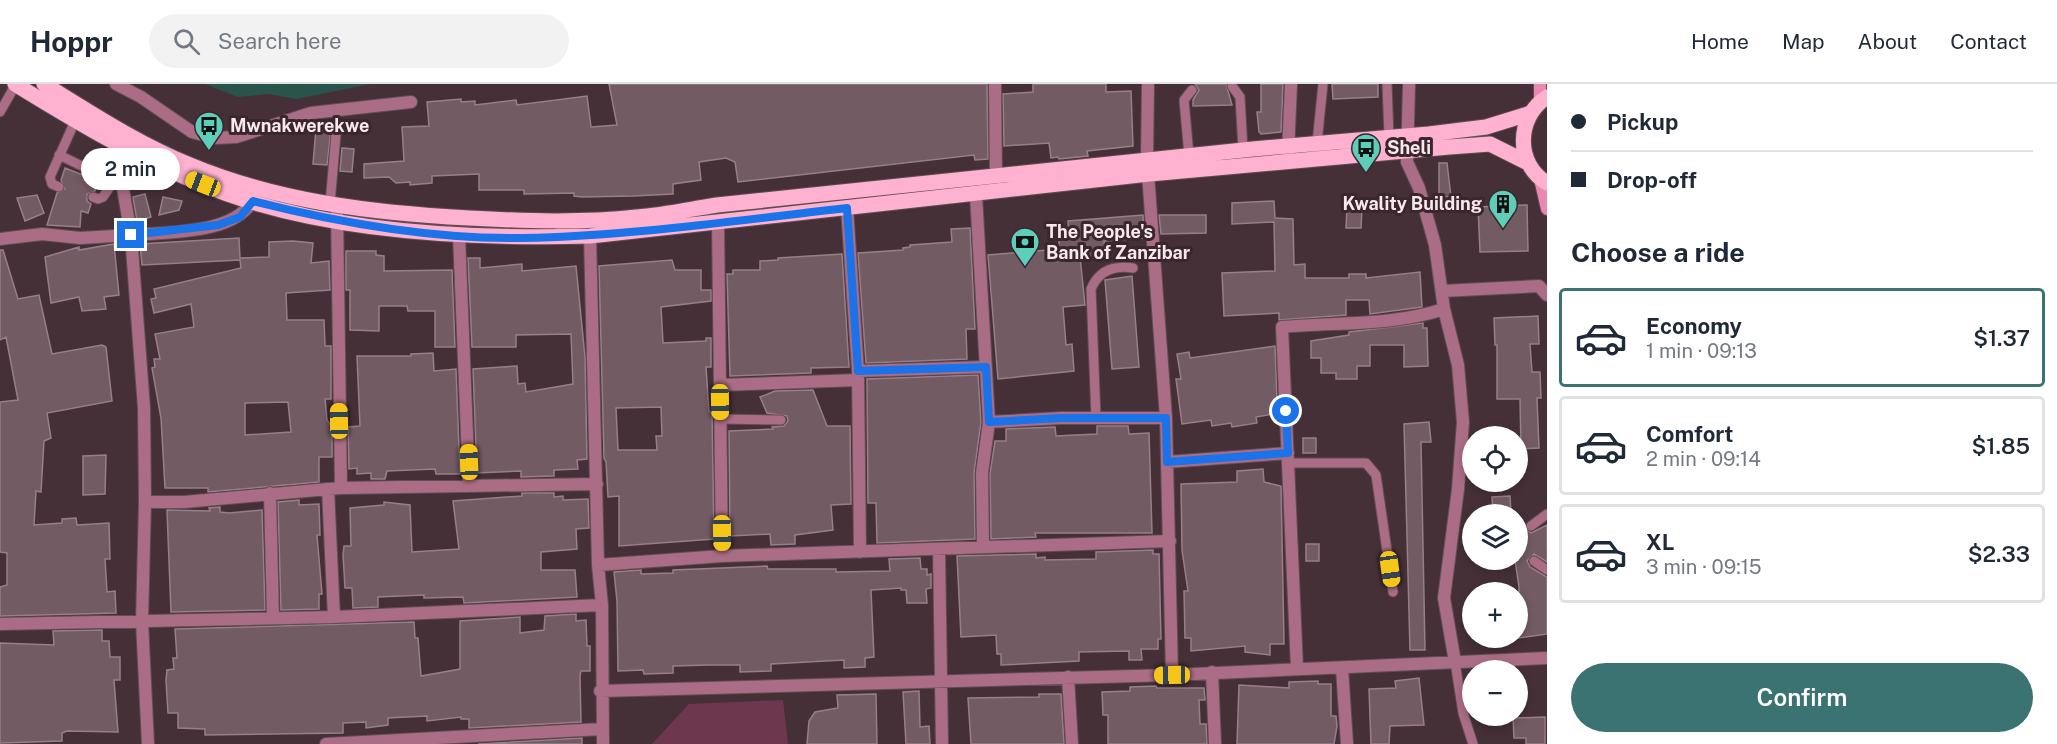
<!DOCTYPE html>
<meta charset="utf-8">
<style>
body{margin:0;font-family:"Public Sans",sans-serif;background:#f2f2f3;color:#1f2937;height:100vh;display:flex;flex-direction:column;font-size:22px;white-space:nowrap}
*{box-sizing:border-box;margin:0}
p{font-size:20px;color:#747a83}
.icon{flex:none;width:33px;height:33px;fill:none;stroke:currentColor;stroke-width:2;stroke-linecap:round;stroke-linejoin:round}
.map{position:relative;flex:1;overflow:hidden}
.side{display:flex;flex-direction:column;background:#fff;width:510px}
.side>*{flex:none}
.guide{display:grid;align-content:center;height:132px;padding:0 24px;background:#fff}
.buttons{position:absolute;left:1462px;top:342px;display:grid;gap:12px}
.buttons a{display:grid;place-items:center;width:66px;height:66px;border-radius:50%;background:#fff;box-shadow:0 3px 9px #0003;font-size:30px}
.end{position:absolute;width:27px;height:27px;margin:-14px;border:8px solid #1a73e8;background:#fff;box-shadow:0 0 0 3px #fff}
.from{border-radius:50%}
.bubble{position:absolute;height:42px;border-radius:21px;background:#fff;box-shadow:0 3px 9px #0003;font-size:20px;font-weight:600;line-height:42px;text-align:center}
.car{position:absolute;width:18px;height:36px;margin:-18px -9px;border-radius:8px;box-shadow:0 0 4px 2px #0007;background:linear-gradient(#f5c518 24%,#345 0 40%,#f5c518 0 76%,#345 0 86%,#f5c518 0)}
.guide b{display:flex;align-items:center;gap:21px;height:57px;font-size:22px}
.guide b+b{border-top:2px solid #e0e1e3}
.guide i{width:15px;height:15px;background:#1f2937}
ul{padding:0;list-style:none}
li{display:flex;align-items:center;gap:18px;height:99px;margin:0 12px 9px;padding:0 12px;border:3px solid #e0e1e3;border-radius:6px}
li div{flex:1}
li b{display:block;font-size:22px}
li em{font-style:normal;font-weight:600}
li.current{border-color:#3a7372}
li>.icon{width:54px;height:54px;stroke-width:1.5}
h2{padding:0 24px;font-size:27px;line-height:72px}
.action{display:flex;gap:12px;margin-top:auto;padding:12px 24px}
.action a{flex:1;height:69px;border-radius:36px;background:#3a7372;color:#fff;font-size:24px;font-weight:600;line-height:69px;text-align:center}
header{display:flex;align-items:center;gap:36px;box-sizing:border-box;height:84px;padding:0 30px;background:#fff;border-bottom:2px solid #e0e1e3}
header strong{font-size:28px}
nav{display:flex;gap:33px;margin-inline-start:auto;font-size:21px}
.search{width:420px;height:54px;background:#f2f2f3;display:flex;align-items:center;gap:15px;box-sizing:border-box;padding:0 21px;border-radius:33px;color:#747a83;font-size:22px}
main{display:flex;flex:1;min-height:0}
.map>svg:first-child{display:block}
.green{fill:#6d374e}
.water{fill:#29544c}
.building{fill:#735b64;stroke:#987e88;stroke-width:1.5;fill-rule:evenodd}
.lines{fill:none;stroke-linecap:round;stroke-linejoin:round}
.lane-casing{stroke:#624d55;stroke-width:11}
.street-casing{stroke:#624d55;stroke-width:14}
.secondary-casing{stroke:#624d55;stroke-width:14}
.primary-casing{stroke:#624d55;stroke-width:17}
.lane{stroke:#aa6d85;stroke-width:9}
.street{stroke:#aa6d85;stroke-width:12}
.secondary{stroke:#e988b1;stroke-width:12}
.primary{stroke:#feb2d0;stroke-width:15}
.route{stroke:#1a73e8;stroke-width:8}
.labels{text-anchor:middle;stroke-width:6;stroke-linejoin:round;paint-order:stroke}
.poi-label{font-size:18px;font-weight:bold;fill:#f7e8ed;stroke:#3b262e;text-anchor:start}
</style>
<header>
<strong>Hoppr</strong>
<div class="search"><svg class="icon" aria-label="search" viewBox="0 0 24 24"><circle cx="10" cy="10" r="6"/><path d="M15 15l6 6"/></svg>Search here</div>
<nav><a>Home</a><a>Map</a><a>About</a><a>Contact</a></nav>
</header>
<main>
<div class="map">
<svg width="1547" height="660" viewBox="0 0 1547 660">
<rect width="100%" height="100%" fill="#463038"/>
<path class="green" d="M783,616L788,660H652L689,620Z"/>
<path class="water" d="M205,0H371L296,15L269,10L238,13Z"/>
<path class="building" d="M609,0H987L988,75L975,76L974,71L738,98L735,78L726,74L699,78L701,96L673,100V110L633,112L582,113L574,112V109L524,110V106H479V90L432,92V99L410,101V98L396,99L389,93L364,94V80L404,77L402,43L429,42L427,18L461,15V18L475,17V21L516,16L517,21L587,12L591,43L617,41Z
M1033,0H1106V8L1131,7L1133,62L1087,67L1088,72L1059,75L1058,73L1051,74L1049,59L1004,62L1003,10L1033,8Z
M1195,0H1226L1232,21L1193,22V16L1199,6Z
M1261,0H1283L1281,48L1261,50L1259,48L1257,28H1261Z
M1332,0H1378V13L1333,15Z
M316,44L331,45L327,81L313,80Z
M342,64L354,65L352,88L340,87Z
M1439,79H1447L1451,113H1439Z
M65,84L98,97L95,107L87,110V117L91,120L88,129L81,127L80,143L47,141L57,109L65,105L61,96Z
M145,110L151,133L137,137L133,113Z
M37,111L44,129L25,137L17,114Z
M163,113L182,117L179,126L159,131Z
M1274,117L1275,134L1293,135L1294,181L1305,180V194H1349V190H1366V194L1420,188L1422,223L1370,230L1369,216H1346V231L1279,236V229L1224,232L1222,189L1275,187L1274,138L1232,140V119Z
M1527,121L1528,167L1480,168L1478,123Z
M1362,122L1361,144H1346L1347,123Z
M1143,131L1144,154L1104,157L1105,171L1080,172L1085,221L1063,223L1066,261L1072,260L1074,287L998,295L988,171L1059,165V156L1069,155L1068,137Z
M1159,131H1206V149L1161,150Z
M970,144L975,245H966L967,275L866,279L858,169L903,166V164L910,163V161L952,158L951,145Z
M239,154L240,174L269,173V158L293,157L313,159L311,179L329,177L330,206L286,209L287,236H324L325,262H331V315H325L327,336L332,343V373H319V398L208,408V404H165L161,334L152,284L155,283L154,275H160L155,250L194,243L191,220L154,229L151,215L156,214L154,205L241,184L240,176L142,181L140,160ZM288,318L291,348L245,351V319Z
M114,160L119,211L104,213L106,225L82,227L79,213L51,219L45,173L79,163V166Z
M0,166H3L18,215L39,211L52,270L102,261L106,263L112,317L47,329L51,354L44,357L41,408L36,407L34,441L62,439V435L76,434L77,441L109,439L110,475H105L107,508L115,507L116,529L0,532V503L7,501V469L0,468V318L18,316L6,253L0,256Z
M346,167H376V171L384,172V187L452,186L455,263H435V227H408L407,222H379V247L350,246V206H346Z
M842,170L849,283L811,284V289L730,292L727,190H733V186H760V177L778,176V174Z
M468,174H480V184L522,180V187L576,182L585,273L587,375L577,376L578,385L554,386V392L521,393V387L477,389L473,285L517,282L518,300L525,299L526,308L573,300L571,250L516,251V263H472Z
M672,176L675,186H701V206H711V217L661,223L663,259L706,257V254H711V283H706L709,328L712,327L714,455L619,462V412L608,413L606,378L604,374L599,182ZM661,323L662,352H656L657,366H618L616,324Z
M1132,192L1139,283L1112,285L1105,196Z
M1538,232L1539,260H1530L1532,288H1540L1541,314H1537L1539,364L1521,365L1520,315H1497V261H1495L1494,234Z
M1423,239V244H1427L1428,282L1404,283V261H1370V282H1357V295H1336V289H1321V274H1311V257L1349,251V248Z
M1275,262L1277,319H1272L1274,330L1256,333L1257,339L1232,343L1231,339L1212,342L1211,336L1182,340L1176,295H1181L1177,270L1189,268L1190,274Z
M433,269L434,287L456,285L460,390H436L435,385L387,387L385,395H371V389L357,390V384L349,385L348,343L360,342L357,272H411V270Z
M978,291L981,338L974,389L975,455L877,459L876,419H868L867,295Z
M813,306L827,342H850L851,420L831,421L833,446L795,451V460L771,461L770,450L730,452L729,347L773,345L772,343L784,342L788,337L787,332L767,329L760,313L775,307Z
M1429,338L1431,358H1421L1425,566H1410L1404,340Z
M1097,342H1128L1129,350L1149,349L1152,449H1035L1036,453L991,455L990,390L995,357H1006V345L1055,343L1056,352L1097,350Z
M1303,354H1316V369H1303Z
M106,371L105,410L83,411V372Z
M1263,385L1264,398L1281,402L1284,560H1270V571L1245,568V562L1191,567V554H1185L1184,507H1188L1182,466L1181,400L1237,398V387Z
M522,409H554V413L563,412V416L588,415L589,444L576,445L577,465L541,468V486H575L577,513L464,519L463,513L424,514V511L378,513V523L353,524L352,504H345L343,471L344,462H351L350,424L384,421V418L410,421L412,468L459,465L453,417L522,412Z
M1510,412L1511,430H1493L1492,413Z
M299,416V421L319,420L320,451H317L322,510H319V525L281,526L278,418Z
M220,423V428L229,429L262,426L265,526L171,528L167,426L210,427L209,424Z
M1547,441V478L1534,470L1527,477L1530,483L1547,493V550L1518,554L1519,503L1515,476H1518V442H1524L1531,449Z
M1306,460H1319V477H1306Z
M1153,466V470H1159L1161,555H1158V565H1141L1142,576H1129V567L1079,568V577L1001,581V570H997L996,551L961,553L957,472L1036,470V474L1045,473V476L1096,475V468Z
M920,474L921,485H927V491L931,490V504L926,505L927,519H907L906,506H901V504L871,506L874,573L865,574V583L844,584V576L771,580V587L740,588V581H709L673,582V589L644,590L643,586L618,587L617,517L614,488L641,486V490L673,489V486L767,482L768,485H836V488L890,487L889,475Z
M576,530V537L586,536L587,562H590V587H581L580,592L581,638L469,644V635H461V633L427,637V632L388,634V641L366,644V638L343,639V649L205,651V645L178,644V629H168L166,596L167,586L174,585L173,574H177L175,545L414,538L415,554H418L421,592L460,585V537L520,533V549L544,546L545,532Z
M102,546V557H109L110,573H120V596H114L118,648L67,647L62,649V657L0,659V559L54,561L53,547Z
M1419,594L1424,641L1390,642L1389,660H1371L1369,605L1396,604L1395,597Z
M1318,597V600H1331V632H1336L1337,642L1334,660H1237L1239,601L1289,604V598Z
M1156,602L1157,604H1204L1205,616H1199L1200,640H1206L1207,660H1108V631H1103L1102,608L1130,607V603Z
M919,607L920,643L929,642L930,660H906L903,608Z
M876,610L877,660H807L809,637L815,628L838,624L837,611Z
M1039,610H1061L1064,660H971L968,614L1039,613Z
M1545,633V660H1526V654H1514L1513,634Z
M582,654V660H478Z"/>
<g class="lines">
<g class="lane-casing">
<path id="lane" d="M1387,0L1389,52
M1232,2L1240,13L1243,66
M0,28L16,0
M1317,59L1323,0
M59,71L113,97
M1189,72L1184,16L1192,6
M59,103L52,100L50,93L75,37
M93,113L98,115L103,113L116,94
M330,120L336,50
M1096,334L1091,205C1099,186 1114,181 1133,184
M720,335L781,336
M1288,379H1366L1376,391L1393,508
M1531,442L1547,430
M1534,477L1547,486
M1455,578L1463,629L1473,660"/>
</g>
<g class="street-casing">
<path id="street" d="M116,0L141,13L192,48L214,54L236,53L311,29L411,18
M995,0L996,93
M1148,0L1147,76L1166,334L1172,591
M1409,0L1407,78L1419,104L1435,161L1444,225
M1288,69L1291,0
M976,111L989,338L982,389L983,462
M847,124L858,287L860,468
M718,138L722,472
M459,151L469,400
M590,152L598,481L602,521L603,660
M0,155L42,150L80,154L131,151L120,87L127,58
M1442,207L1539,202L1547,211
M858,287L986,283
M720,301L857,296
M989,338L1061,334H1166
M1167,378L1288,369
M341,404L597,400
M270,409L273,534
M145,418L144,324L131,151C167,148 241,151 255,111
M939,465L942,660
M598,481L722,472L1170,457
M334,533L328,405L341,404L337,129
M0,540L334,533L602,521
M1297,584L1282,243C1337,238 1392,242 1444,225L1458,281L1463,338L1458,405L1444,514L1455,578
M1342,584L1347,660
M1212,588L1215,660
M1068,593L1072,660
M600,607L1172,591L1547,574
M148,660L142,537L145,418H184L328,405
M326,660L602,645"/>
</g>
<g class="secondary-casing">
<path id="secondary" d="M1540,0V17
M1540,95L1547,125"/>
</g>
<g class="primary-casing">
<path id="primary" d="M15,0C88,45 161,88 242,115C348,149 480,155 590,152L1149,90L1449,63L1490,60L1528,79
M44,0C91,29 138,60 190,81C279,118 374,129 469,134C525,137 581,139 637,133C664,131 691,125 717,121L1253,65L1429,50L1486,43L1531,29
M1547,13C1516,33 1515,80 1547,99"/>
</g>
<use href="#lane" class="lane"/>
<use href="#street" class="street"/>
<use href="#secondary" class="secondary"/>
<use href="#primary" class="primary"/>
</g>
<g class="lines">
<path class="route" d="M131,151L218,141L240,133L253,117C340,139 433,155 522,154C631,152 740,136 847,124L858,287L986,283L989,338L1061,334H1166L1167,378L1288,369L1286,327"/>
</g>
<defs>
<g id="bus-pin" transform="scale(1.5)"><path d="M0 17L-7.5 6A9.5 9.5 0 1 1 7.5 6Z" fill="#5cceba" stroke="#3b262e"/><path d="M-5-6H5V4H4V6H2V4H-2V6H-4V4H-5ZM-3.5-4V0h7V-4ZM-3.5 1.2v1.5H-2V1.2ZM2 1.2v1.5H3.5V1.2Z" fill="#111"/></g>
<g id="building-pin" transform="scale(1.5)"><path d="M0 17L-7.5 6A9.5 9.5 0 1 1 7.5 6Z" fill="#5cceba" stroke="#3b262e"/><path d="M-4-6H4V6H1V3H-1V6H-4ZM-2.5-4.3h1.7v1.8h-1.7ZM.8-4.3h1.7v1.8H.8ZM-2.5-1h1.7V.8h-1.7ZM.8-1h1.7V.8H.8Z" fill="#111"/></g>
<g id="bank-pin" transform="scale(1.5)"><path d="M0 17L-7.5 6A9.5 9.5 0 1 1 7.5 6Z" fill="#5cceba" stroke="#3b262e"/><path d="M-6-4H6V4H-6ZM0-2.3a2.3 2.3 0 1 0 0 4.6a2.3 2.3 0 1 0 0-4.6Z" fill="#111"/></g>
</defs>
<g fill-rule="evenodd">
<use href="#bus-pin" x="209" y="42"/>
<use href="#bus-pin" x="1366" y="64"/>
<use href="#building-pin" x="1503" y="120"/>
<use href="#bank-pin" x="1025" y="158"/>
</g>
<g class="labels">
<g class="poi-label">
<text x="230" y="48">Mwnakwerekwe</text>
<text x="1387" y="70">Sheli</text>
<text x="1482" y="126" text-anchor="end">Kwality Building</text>
<text x="1046" y="154">The People's<tspan x="1046" dy="21">Bank of Zanzibar</tspan></text>
</g>
</g>
</svg>
<div class="buttons">
<a><svg class="icon" aria-label="locate" viewBox="0 0 24 24"><circle cx="12" cy="12" r="6"/><path d="M12 2v4M12 18v4M2 12h4M18 12h4"/></svg></a>
<a><svg class="icon" aria-label="layers" viewBox="0 0 24 24"><path d="M12 4l9 5-9 5-9-5zM3 14l9 5 9-5"/></svg></a>
<a>+</a>
<a>−</a>
</div>
<i class="end from" style="left:1286px;top:327px"></i>
<i class="end" style="left:131px;top:151px"></i>
<div class="bubble" style="left:81px;top:64px;width:99px">2 min</div>
<i class="car" style="left:203px;top:100px;rotate:291deg"></i>
<i class="car" style="left:720px;top:318px;rotate:179deg"></i>
<i class="car" style="left:339px;top:337px;rotate:359deg"></i>
<i class="car" style="left:469px;top:378px;rotate:358deg"></i>
<i class="car" style="left:722px;top:449px;rotate:179deg"></i>
<i class="car" style="left:1390px;top:485px;rotate:172deg"></i>
<i class="car" style="left:1172px;top:591px;rotate:269deg"></i>
</div>
<section class="side">
<div class="guide">
<b><i class="from"></i>Pickup</b>
<b><i></i>Drop-off</b>
</div>
<h2>Choose a ride</h2>
<ul>
<li class="current"><svg class="icon" aria-label="car" viewBox="0 0 24 24"><path d="M5 17H2v-5l4-1 3-4h7l3 4 3 1v5h-3M9 17h6M6 11h13"/><circle cx="7" cy="17" r="2"/><circle cx="17" cy="17" r="2"/></svg><div><b>Economy</b><p>1 min · 09:13</p></div><em>$1.37</em></li>
<li><svg class="icon" aria-label="car" viewBox="0 0 24 24"><path d="M5 17H2v-5l4-1 3-4h7l3 4 3 1v5h-3M9 17h6M6 11h13"/><circle cx="7" cy="17" r="2"/><circle cx="17" cy="17" r="2"/></svg><div><b>Comfort</b><p>2 min · 09:14</p></div><em>$1.85</em></li>
<li><svg class="icon" aria-label="car" viewBox="0 0 24 24"><path d="M5 17H2v-5l4-1 3-4h7l3 4 3 1v5h-3M9 17h6M6 11h13"/><circle cx="7" cy="17" r="2"/><circle cx="17" cy="17" r="2"/></svg><div><b>XL</b><p>3 min · 09:15</p></div><em>$2.33</em></li>
</ul>
<div class="action"><a>Confirm</a></div>
</section>
</main>
